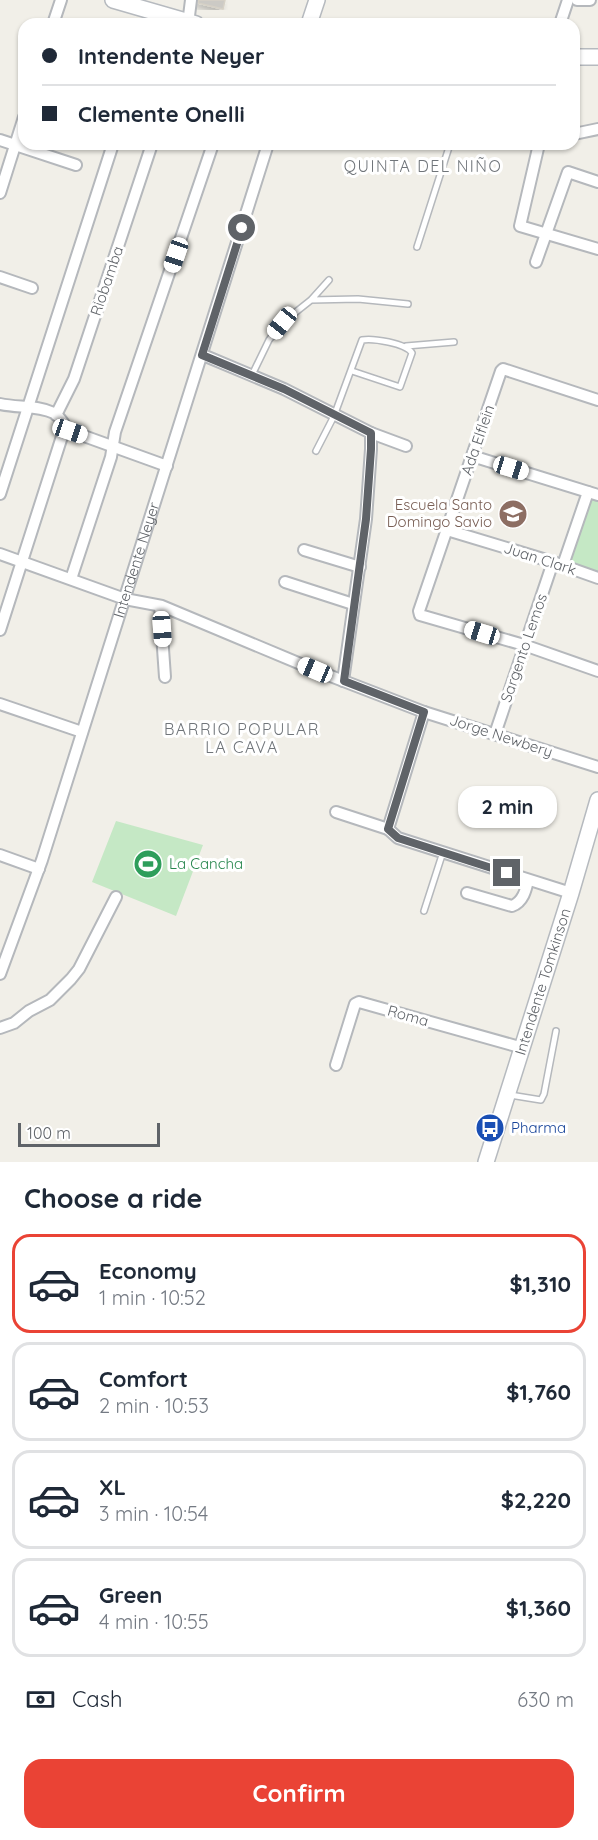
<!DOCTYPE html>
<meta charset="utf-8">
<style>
body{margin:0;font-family:Quicksand,sans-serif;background:#f6f6f7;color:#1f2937;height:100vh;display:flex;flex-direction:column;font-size:22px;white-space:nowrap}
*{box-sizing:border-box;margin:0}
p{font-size:20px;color:#747a83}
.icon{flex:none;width:33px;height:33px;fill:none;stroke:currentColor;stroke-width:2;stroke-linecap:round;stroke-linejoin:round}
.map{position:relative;height:1162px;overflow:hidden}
.drawer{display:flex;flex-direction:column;background:#fff;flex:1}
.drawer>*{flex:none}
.guide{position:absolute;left:18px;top:18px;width:562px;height:132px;border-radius:18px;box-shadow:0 2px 4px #0004;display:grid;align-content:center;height:132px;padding:0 24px;background:#fff}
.scale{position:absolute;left:18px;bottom:15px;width:142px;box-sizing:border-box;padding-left:6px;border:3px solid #5f6368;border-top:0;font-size:16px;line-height:21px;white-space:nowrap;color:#5f6368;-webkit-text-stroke:4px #fff;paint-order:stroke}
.end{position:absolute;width:27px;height:27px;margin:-14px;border:8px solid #5f6368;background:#fff;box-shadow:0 0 0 3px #fff}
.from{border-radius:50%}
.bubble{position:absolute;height:42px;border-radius:18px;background:#fff;box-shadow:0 2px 4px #0004;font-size:20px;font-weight:800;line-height:42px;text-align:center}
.car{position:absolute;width:18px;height:36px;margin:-18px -9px;border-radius:8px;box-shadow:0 0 4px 2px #0007;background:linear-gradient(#fff 24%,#345 0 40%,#fff 0 76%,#345 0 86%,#fff 0)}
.guide b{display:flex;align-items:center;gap:21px;height:57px;font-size:22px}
.guide b+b{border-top:2px solid #e0e1e3}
.guide i{width:15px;height:15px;background:#1f2937}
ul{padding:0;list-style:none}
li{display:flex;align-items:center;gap:18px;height:99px;margin:0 12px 9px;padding:0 12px;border:3px solid #e0e1e3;border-radius:18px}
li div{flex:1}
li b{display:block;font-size:22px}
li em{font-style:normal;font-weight:800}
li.current{border-color:#ea4335}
li>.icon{width:54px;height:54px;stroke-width:1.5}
h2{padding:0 24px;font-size:27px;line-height:72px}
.pay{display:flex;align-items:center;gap:15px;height:66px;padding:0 24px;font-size:22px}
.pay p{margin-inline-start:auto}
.action{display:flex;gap:12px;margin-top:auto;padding:12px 24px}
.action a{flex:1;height:69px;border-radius:18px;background:#ea4335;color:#fff;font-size:24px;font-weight:800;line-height:69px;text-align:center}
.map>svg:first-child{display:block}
.green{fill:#c5e8c5}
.building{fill:#cccac5;stroke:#d6d1c6;stroke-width:1.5;filter:url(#shadow)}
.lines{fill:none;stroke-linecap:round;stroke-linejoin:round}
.lane-casing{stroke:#b5b8bc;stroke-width:8}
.street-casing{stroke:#b5b8bc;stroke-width:14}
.secondary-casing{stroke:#b6babf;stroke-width:18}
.lane{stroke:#fff;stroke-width:5}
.street{stroke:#fff;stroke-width:10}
.secondary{stroke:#fff;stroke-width:15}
.route{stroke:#5f6368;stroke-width:8}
.labels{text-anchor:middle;stroke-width:6;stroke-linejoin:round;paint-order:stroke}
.street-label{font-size:15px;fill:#5f6368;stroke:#fff}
.education-label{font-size:15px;fill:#785e54;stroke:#fff;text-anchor:end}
.leisure-label{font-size:15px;fill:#27864d;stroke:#fff;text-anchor:start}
.transit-label{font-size:15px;fill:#164399;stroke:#fff;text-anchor:start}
.neighbourhood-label{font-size:16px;letter-spacing:1.5px;fill:#70757a;stroke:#fff}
</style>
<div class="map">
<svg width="598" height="1162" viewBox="0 0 598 1162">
<defs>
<filter id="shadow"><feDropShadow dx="-3" dy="3" stdDeviation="3" flood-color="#0004"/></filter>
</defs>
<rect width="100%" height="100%" fill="#f1efe8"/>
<path class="green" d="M582,495L598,501V577L559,564Z
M116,821L203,845L176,916L92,882Z"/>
<path class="building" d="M199,0H225L223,9L198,3Z"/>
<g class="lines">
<g class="lane-casing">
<path id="lane" d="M417,247L450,144
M311,300L358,299L408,304
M406,346L454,342
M252,375L269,340L282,323L311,300L329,280
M316,451L334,416L362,340C372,338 406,343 412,353L400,387L352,371
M424,911L443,852
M510,1095L541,1100L544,1094L556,1031"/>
</g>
<g class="street-casing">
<g id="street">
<path d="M577,0H590"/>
<path d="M53,24L61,0"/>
<path d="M188,24L191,0"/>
<path d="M560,24L568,0"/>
<path d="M574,134L598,129"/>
<path d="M0,140L76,165"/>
<path d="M539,144L520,226L598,249"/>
<path d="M0,193L24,117"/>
<path d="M536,262L568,172L598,182"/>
<path d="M0,277L32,288"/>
<path d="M203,355L284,389L371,433V449L366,519L343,681"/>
<path d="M598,400L503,369L501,371L419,611L420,615L524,645L598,671"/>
<path d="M0,404C18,408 37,405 54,413C61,417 64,426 70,431L167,466"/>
<path d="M56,415L74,379L152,144"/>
<path d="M371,433L406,446"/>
<path d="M472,456L598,495"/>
<path d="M0,494L113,144"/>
<path d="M447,530L553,562L598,578"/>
<path d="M304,550L360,567"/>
<path d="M0,554L125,599L162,606L315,670L424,712L598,767"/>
<path d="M563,565L588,492"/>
<path d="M71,579L111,457L115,432L213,144"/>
<path d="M285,582L353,604"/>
<path d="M160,606L165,677"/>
<path d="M0,630L65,427"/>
<path d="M0,704L82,732"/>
<path d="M424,712L388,829L398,838L571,893"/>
<path d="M495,734L553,562"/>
<path d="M336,812L388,829"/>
<path d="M0,855L39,869"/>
<path d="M467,893L512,906C523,902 526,890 528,880"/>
<path id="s1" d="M0,974L42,860L268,144"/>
<path d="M0,1028L14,1023L29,1011L50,1000L71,979L79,969L116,897"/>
<path d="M336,1065L355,1004L359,1002L523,1048"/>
</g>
</g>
<g class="secondary-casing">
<g id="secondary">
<path d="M113,0L196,24"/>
<path d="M309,24L317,0"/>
<path d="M574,57H598"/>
<path id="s2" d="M486,1162L571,893L598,800"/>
</g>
</g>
<use href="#lane" class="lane"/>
<use href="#street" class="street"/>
<use href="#secondary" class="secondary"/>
</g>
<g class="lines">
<path class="route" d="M242,228L202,355L284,389L371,433V449L366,519L344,681L424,712L388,829L398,838L507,873"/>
</g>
<defs>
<g id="school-disc" transform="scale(1.5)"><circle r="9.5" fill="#8d6e63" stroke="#fff"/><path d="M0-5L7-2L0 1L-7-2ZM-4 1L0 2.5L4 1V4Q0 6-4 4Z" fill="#fff"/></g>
<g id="stadium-disc" transform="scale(1.5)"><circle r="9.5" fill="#2e9e5b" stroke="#fff"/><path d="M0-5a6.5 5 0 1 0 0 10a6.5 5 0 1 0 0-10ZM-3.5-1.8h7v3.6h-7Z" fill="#fff"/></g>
<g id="bus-disc" transform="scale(1.5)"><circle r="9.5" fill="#1a4fb4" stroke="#fff"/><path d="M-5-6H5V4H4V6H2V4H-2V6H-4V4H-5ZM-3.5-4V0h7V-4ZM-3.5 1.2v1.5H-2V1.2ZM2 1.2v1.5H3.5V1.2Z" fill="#fff"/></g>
</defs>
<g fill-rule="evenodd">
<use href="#school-disc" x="513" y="514"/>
<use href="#stadium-disc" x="148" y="864"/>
<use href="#bus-disc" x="490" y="1128"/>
</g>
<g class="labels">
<g class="street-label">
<text transform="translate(107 281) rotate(-71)" y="5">Riobamba</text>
<text transform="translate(478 440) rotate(-71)" y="5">Ada Elflein</text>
<text transform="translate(540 559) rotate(18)" y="5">Juan Clark</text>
<text dy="5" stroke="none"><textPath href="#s1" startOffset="436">Intendente Neyer</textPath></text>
<text transform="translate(524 648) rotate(-71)" y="5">Sargento Lemos</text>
<text transform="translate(501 736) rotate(18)" y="5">Jorge Newbery</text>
<text dy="5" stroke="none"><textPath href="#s2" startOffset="189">Intendente Tomkinson</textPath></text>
<text transform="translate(408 1016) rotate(16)" y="5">Roma</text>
</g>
<g class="education-label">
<text x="492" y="510">Escuela Santo<tspan x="492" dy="17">Domingo Savio</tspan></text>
</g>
<g class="leisure-label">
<text x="169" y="869">La Cancha</text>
</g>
<g class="transit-label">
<text x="511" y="1133">Pharma</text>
</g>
<g class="neighbourhood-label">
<text x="423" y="172">QUINTA DEL NIÑO</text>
<text x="242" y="735">BARRIO POPULAR<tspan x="242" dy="18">LA CAVA</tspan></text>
</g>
</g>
</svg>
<div class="scale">100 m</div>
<i class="end from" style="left:242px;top:228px"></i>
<i class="end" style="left:507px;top:873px"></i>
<div class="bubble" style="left:458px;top:786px;width:99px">2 min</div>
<i class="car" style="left:176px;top:255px;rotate:199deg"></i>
<i class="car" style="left:282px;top:323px;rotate:219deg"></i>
<i class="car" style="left:70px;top:431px;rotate:109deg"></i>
<i class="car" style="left:511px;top:468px;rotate:107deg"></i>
<i class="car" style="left:162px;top:629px;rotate:176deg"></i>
<i class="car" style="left:482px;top:633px;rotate:287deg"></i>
<i class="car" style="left:315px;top:670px;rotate:293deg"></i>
<div class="guide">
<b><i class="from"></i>Intendente Neyer</b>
<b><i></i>Clemente Onelli</b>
</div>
</div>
<section class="drawer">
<h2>Choose a ride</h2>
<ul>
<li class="current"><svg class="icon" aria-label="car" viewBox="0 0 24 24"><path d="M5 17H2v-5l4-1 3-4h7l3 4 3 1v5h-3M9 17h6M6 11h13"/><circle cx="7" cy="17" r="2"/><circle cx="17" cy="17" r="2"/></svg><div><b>Economy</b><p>1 min · 10:52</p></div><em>$1,310</em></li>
<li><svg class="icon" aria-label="car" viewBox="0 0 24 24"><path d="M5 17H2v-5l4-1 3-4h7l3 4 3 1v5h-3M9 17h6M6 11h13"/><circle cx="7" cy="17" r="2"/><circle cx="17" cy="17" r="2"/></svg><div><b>Comfort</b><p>2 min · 10:53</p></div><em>$1,760</em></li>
<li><svg class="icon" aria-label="car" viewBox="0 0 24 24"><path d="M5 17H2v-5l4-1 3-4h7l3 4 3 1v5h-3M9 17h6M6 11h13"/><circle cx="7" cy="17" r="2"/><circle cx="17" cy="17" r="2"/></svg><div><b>XL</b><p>3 min · 10:54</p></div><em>$2,220</em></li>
<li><svg class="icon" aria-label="car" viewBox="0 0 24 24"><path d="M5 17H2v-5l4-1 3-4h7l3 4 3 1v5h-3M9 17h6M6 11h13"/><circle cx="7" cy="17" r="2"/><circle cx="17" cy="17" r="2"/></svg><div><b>Green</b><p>4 min · 10:55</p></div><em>$1,360</em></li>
</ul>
<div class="pay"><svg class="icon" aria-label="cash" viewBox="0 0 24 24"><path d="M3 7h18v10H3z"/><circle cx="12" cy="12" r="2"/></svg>Cash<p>630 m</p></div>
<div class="action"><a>Confirm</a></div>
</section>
